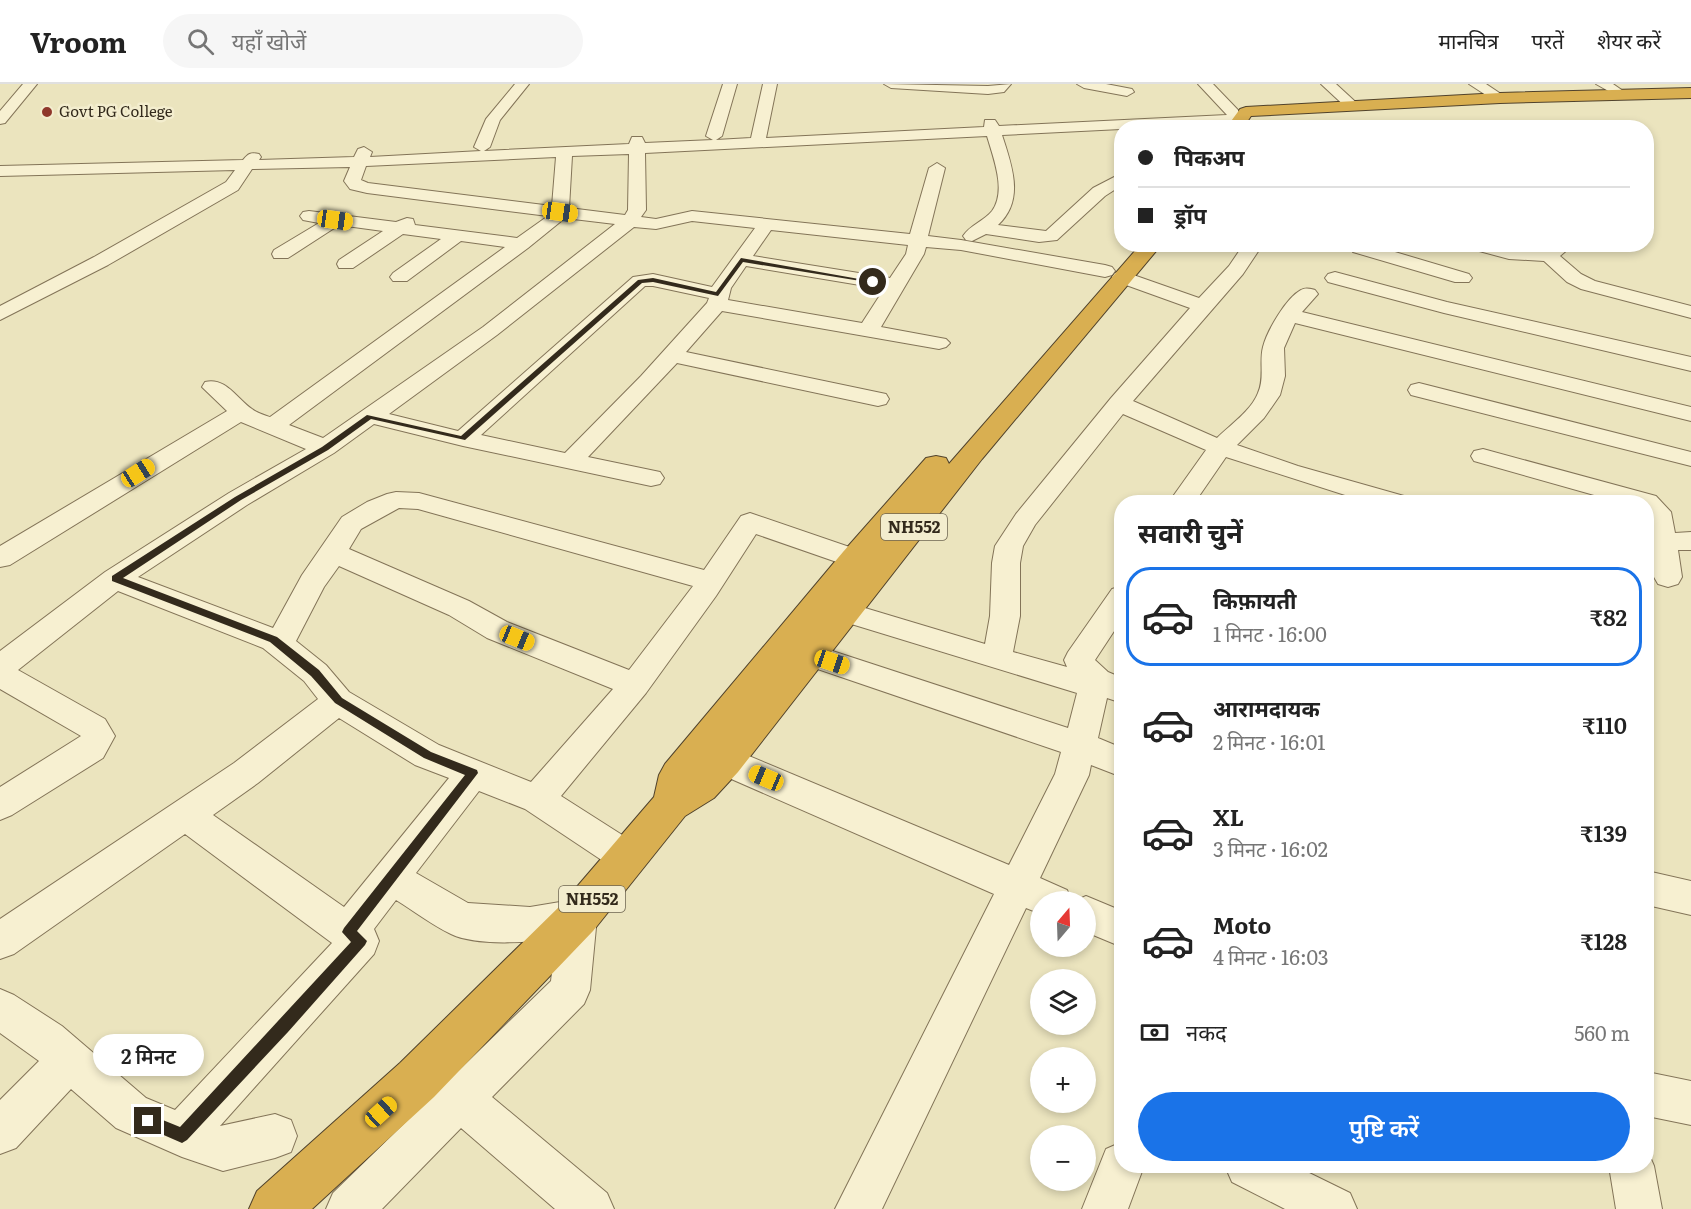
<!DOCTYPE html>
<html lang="hi">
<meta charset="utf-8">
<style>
body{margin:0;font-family:Literata,"Noto Sans Devanagari",serif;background:#f6f6f6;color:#222;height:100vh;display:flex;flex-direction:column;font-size:22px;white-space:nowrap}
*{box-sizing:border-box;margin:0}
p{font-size:20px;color:#767676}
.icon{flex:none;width:33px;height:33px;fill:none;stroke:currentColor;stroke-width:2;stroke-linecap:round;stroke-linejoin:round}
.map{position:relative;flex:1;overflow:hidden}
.drawer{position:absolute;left:1114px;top:411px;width:540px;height:678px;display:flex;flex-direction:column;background:#fff;border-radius:24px;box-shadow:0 3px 9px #0003}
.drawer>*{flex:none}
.hud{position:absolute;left:1114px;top:36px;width:540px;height:132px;border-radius:24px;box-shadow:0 3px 9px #0003;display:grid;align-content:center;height:132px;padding:0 24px;background:#fff}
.needle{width:39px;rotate:19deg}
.tools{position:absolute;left:1030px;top:807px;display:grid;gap:12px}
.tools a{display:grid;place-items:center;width:66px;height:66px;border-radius:50%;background:#fff;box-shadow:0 3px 9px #0003;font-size:30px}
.end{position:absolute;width:27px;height:27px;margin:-14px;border:8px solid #332a1c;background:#fff;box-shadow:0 0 0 3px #fff}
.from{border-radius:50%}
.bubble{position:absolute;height:42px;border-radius:21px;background:#fff;box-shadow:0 3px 9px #0003;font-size:20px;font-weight:600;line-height:42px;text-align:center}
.car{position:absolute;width:18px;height:36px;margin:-18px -9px;border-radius:8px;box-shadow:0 0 4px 2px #0007;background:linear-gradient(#f5c518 24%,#345 0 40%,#f5c518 0 76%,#345 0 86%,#f5c518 0)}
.hud b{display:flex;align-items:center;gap:21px;height:57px;font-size:22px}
.hud b+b{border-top:2px solid #e0e0e0}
.hud i{width:15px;height:15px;background:#222}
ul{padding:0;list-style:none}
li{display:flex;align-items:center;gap:18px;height:99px;margin:0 12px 9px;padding:0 12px;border:3px solid transparent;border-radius:24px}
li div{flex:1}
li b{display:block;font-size:22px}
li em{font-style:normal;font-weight:600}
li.active{border-color:#1a73e8}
li>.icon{width:54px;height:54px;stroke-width:1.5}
h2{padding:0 24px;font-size:27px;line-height:72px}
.pay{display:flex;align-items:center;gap:15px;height:66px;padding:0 24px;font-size:22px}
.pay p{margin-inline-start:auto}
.button{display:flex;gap:12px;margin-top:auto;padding:12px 24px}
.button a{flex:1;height:69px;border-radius:36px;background:#1a73e8;color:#fff;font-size:24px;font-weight:600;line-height:69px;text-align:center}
header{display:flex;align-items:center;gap:36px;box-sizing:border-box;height:84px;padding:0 30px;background:#fff;border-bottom:2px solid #e0e0e0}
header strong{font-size:28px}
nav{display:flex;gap:33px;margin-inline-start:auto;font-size:21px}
.search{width:420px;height:54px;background:#f6f6f6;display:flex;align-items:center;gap:15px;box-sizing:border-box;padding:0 21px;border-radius:33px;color:#767676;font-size:22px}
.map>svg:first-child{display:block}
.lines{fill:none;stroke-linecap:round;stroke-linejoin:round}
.street-casing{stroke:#837458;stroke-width:2}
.highway-casing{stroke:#50422c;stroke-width:2}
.street{fill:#f7f0d1;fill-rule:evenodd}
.highway{fill:#d9af51;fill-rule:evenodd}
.route{fill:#332a1c}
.poi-dot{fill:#8f372b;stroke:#f3edce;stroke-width:2}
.labels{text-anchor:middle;stroke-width:5;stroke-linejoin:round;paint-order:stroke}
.far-poi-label{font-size:15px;fill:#332a1c;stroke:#f3edce;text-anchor:start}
.shield{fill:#f3edce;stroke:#6d6451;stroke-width:1.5}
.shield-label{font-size:16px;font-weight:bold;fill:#332a1c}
</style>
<header>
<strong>Vroom</strong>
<div class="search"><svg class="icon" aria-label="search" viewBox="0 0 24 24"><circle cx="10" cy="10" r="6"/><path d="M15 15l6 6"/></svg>यहाँ खोजें</div>
<nav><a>मानचित्र</a><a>परतें</a><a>शेयर करें</a></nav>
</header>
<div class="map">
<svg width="1691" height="1125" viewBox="0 0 1691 1125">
<rect width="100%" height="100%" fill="#ebe4be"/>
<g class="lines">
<g class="street-casing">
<path id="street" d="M23,0H37L5,39L0,40V27Z
M515,0H529L500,36L490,63L484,67L629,60L632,53H642L645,59L713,56L706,52L723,0H737L722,52L716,56L751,54L763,0H777L766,54L984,43L985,36H995L999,42L1227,31L1198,0H1213L1238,26L1239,31L1246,32L1248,35L1241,39L1002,51C1012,82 1025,116 998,141L1046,147L1093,104L1122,89V101L1105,112L1057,156L1039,158L986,150L972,157L966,156L963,152C970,141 984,137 992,127C1007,107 993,73 987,52L645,69L646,126L641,133L656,135L692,127L910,150L929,84L937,79L945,84L928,152L961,156L1105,181L1112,183L1115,187L1112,191L1105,193L961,166L926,163L924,170L881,243L946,255L950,259L946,263L939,265L722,227L686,268L886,310L889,315L886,320L878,322L677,279L588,373L660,388L664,394L660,400L651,402L463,362L374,340L334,369L247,421L138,493L273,544L302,491L342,433L367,418L387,410L396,408L419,409L704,486L741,432L750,429L864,468L868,475L864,482L854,484L756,450L716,512L646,609L561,712L641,763L646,774L641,785L628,790L615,785L525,725L479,707L416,789L468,819L530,823L578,815L591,820L597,833L590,906L584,920L492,1013L607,1109L614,1125H555L461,1044L382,1125H326L333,1109L551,897L556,854C529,859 476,862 451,850C432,841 414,827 396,816L374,845L379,857L374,870L220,1042L275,1030L291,1036L297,1052L291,1068L275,1074L223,1087L182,1073L116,1044L71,1005L16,1064L0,1070V1016L39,977L0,949V905L14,911L62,942L146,1014L175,1026L332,859L185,750L14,870L0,875V835L234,679L318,615L304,597L263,564L118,507L18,586L105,635L115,652L103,674L12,731L0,736V703L81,652L0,605V567L105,488L229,409L306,365L241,338L10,481L0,483V462L227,327L202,303L205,298C226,293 237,315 252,325C257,329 264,331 270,333L505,163L461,157L407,197H393L390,193L393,189L441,155L403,150L353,184H339L337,180L339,176L383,147L339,141L288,174H274L272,170L274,166L319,139L303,136L300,132L303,128L309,127L396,138L407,134L413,135L415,141L517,154L548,132L367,109L350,105L344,97L350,83L252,85L238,106L108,181L0,236V222L94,173L226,98L235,86L0,92V82L243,76C248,70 250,68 259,70L261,73L259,76L354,73L358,65L364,63L372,68L370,73L481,67L474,63L486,35ZM629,70L628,126L625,131L569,124L572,72ZM556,73L552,122L368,99L361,96L366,82ZM565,134L615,140L483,243L323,354L289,341L528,164ZM692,137L755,144L712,203L653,190L633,193L458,347L389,330L497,251L634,143L656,145ZM771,146L908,161L906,170L890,194L753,172ZM746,182L884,205L862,239L728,216L731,204ZM645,202H653L709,214L707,219L641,292L565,369L481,351ZM399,424L418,425L693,502L629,586L507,538L469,517L349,465L361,445ZM339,482L449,531L487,554L613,605L531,698L439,661L349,608L326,581L296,557L324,503ZM339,634L415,681L449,694L344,823L213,731L258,699Z
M884,0L988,2L1011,0L1004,8L988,10L891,4Z
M1077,0H1106L1132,5L1134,8L1127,12L1084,4Z
M1321,0H1336L1361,23L1359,26H1349Z
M1469,0H1486L1507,14L1505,17H1495Z
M1596,0H1613L1626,9L1619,13Z
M1244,160H1263L1243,190L1133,317L1217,354C1230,341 1251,327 1258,309C1265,294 1259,278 1263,263C1267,247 1286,214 1301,206C1306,203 1311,205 1315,206L1318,210L1302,228L1691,323V337L1295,239L1284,264L1285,292L1280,311L1264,334L1237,361L1298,382L1404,412L1408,418H1367L1226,373L1195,418H1169L1206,366L1123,330L1035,441L1023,462L1020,479V532L1013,568L1067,583L1064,576L1068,568L1112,505L1122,502V535L1095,576L1108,588L1122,594V619L1107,614L1098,654L1122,664V693L1091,681L1089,691L1040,794L1067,806L1072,818H1041V830L1026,824L882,1125H835L994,810L713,687L708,677L713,667L725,663L737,667L1009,781L1055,690L1061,668L800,579L796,571L800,563L811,560L1068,644L1077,609L835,535L831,528L835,521L845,518L985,560L990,532L992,479L995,462L1016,430L1111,314L1190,224L1115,197L1112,193L1115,189L1122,187L1199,214L1229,182Z
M1353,160H1368L1469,190L1472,194L1469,198H1455L1353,168L1351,164Z
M1465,160H1495L1534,167L1543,166L1554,160H1574L1560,172L1581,190L1595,197L1691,222V234L1581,205L1567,198L1544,177L1509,175L1468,164Z
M1335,188L1447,218L1691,273V287L1444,229L1328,198L1325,194L1328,190Z
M1419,299L1691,368V382L1411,311L1408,306L1411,301Z
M1483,365L1656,412L1671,428L1675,449L1691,448V466H1678L1682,493L1678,500L1668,503L1658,500L1654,493L1647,443V418H1619L1474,377L1471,372L1474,367Z
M1647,787L1691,797V831L1647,821Z
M1086,812L1122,827V863L1086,848V818H1073Z
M1647,988L1691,997V1041L1647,1032Z
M1122,1058V1082H1144L1128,1125H1082L1106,1065Z
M1647,1066L1654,1082L1662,1125H1616L1609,1082H1647Z
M1225,1082H1295L1350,1109L1357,1125H1285L1232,1098Z"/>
</g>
<g class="highway-casing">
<path id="highway" d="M1691,4V14L1500,19L1251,32L1243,44H1226L1240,25L1246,23L1500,9Z
M1141,160H1162L982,375L738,688L714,714L685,732L593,847L434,1013L312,1125H249L257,1107L400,979L563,819L654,713L659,691L665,680L843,468L926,374L936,372L946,374L949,380Z"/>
</g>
<use href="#street" class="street"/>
<use href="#highway" class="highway"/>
</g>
<path class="route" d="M741,174L876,198L873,199L743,178L718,212L653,198L642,199L465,356L371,335L328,366L241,416L123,494L277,553L319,586L342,614L431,668L477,686L478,689L357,847L367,857L365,861L288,948L187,1056L182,1059L143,1042L141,1037L143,1032L148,1030L180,1043L351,858L342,848L344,844L465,691L424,674L335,619L311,592L270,558L112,497V492L235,413L322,363L367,331L461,352L638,196L653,194L716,208Z"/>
<circle class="poi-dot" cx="47" cy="28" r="6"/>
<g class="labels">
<g class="far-poi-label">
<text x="59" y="33">Govt PG College</text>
</g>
<g class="shield">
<rect x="881" y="430" width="66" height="26" rx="4.5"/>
<rect x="559" y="802" width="66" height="26" rx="4.5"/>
</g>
<g class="shield-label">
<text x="914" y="449">NH552</text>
<text x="592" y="821">NH552</text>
</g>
</g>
</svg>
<div class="tools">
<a><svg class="needle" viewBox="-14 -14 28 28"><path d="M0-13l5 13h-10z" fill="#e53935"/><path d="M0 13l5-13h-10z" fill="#767676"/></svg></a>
<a><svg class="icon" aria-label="layers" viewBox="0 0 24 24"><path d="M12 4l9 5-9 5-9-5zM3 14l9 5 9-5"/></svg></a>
<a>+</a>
<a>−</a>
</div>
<i class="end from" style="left:873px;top:198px"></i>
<i class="end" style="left:148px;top:1037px"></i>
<div class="bubble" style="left:93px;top:950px;width:111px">2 मिनट</div>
<i class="car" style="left:560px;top:128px;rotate:98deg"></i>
<i class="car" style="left:335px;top:136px;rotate:98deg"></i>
<i class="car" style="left:138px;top:389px;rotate:58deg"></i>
<i class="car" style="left:517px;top:554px;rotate:112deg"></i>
<i class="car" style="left:832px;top:578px;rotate:109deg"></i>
<i class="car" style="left:766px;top:694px;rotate:293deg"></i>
<i class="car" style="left:381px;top:1028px;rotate:48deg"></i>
<div class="hud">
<b><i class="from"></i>पिकअप</b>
<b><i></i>ड्रॉप</b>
</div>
<section class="drawer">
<h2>सवारी चुनें</h2>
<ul>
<li class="active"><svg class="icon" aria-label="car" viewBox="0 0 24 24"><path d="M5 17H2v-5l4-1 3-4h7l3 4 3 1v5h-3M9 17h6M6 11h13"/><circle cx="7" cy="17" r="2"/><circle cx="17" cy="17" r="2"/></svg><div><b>किफ़ायती</b><p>1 मिनट · 16:00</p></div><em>₹82</em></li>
<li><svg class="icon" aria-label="car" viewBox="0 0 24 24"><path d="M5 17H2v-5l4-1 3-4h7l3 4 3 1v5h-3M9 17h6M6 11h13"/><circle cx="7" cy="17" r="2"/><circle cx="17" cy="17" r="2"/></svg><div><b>आरामदायक</b><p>2 मिनट · 16:01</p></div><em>₹110</em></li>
<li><svg class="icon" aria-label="car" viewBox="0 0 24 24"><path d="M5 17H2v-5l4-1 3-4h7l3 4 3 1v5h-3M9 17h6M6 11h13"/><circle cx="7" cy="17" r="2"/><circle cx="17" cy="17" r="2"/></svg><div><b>XL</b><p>3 मिनट · 16:02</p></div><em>₹139</em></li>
<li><svg class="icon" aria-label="car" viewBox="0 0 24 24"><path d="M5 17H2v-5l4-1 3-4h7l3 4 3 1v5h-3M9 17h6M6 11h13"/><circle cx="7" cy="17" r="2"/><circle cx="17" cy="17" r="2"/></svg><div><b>Moto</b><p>4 मिनट · 16:03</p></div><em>₹128</em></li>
</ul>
<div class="pay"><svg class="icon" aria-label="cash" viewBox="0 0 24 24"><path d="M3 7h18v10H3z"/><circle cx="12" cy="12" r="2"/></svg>नकद<p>560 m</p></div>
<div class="button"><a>पुष्टि करें</a></div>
</section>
</div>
